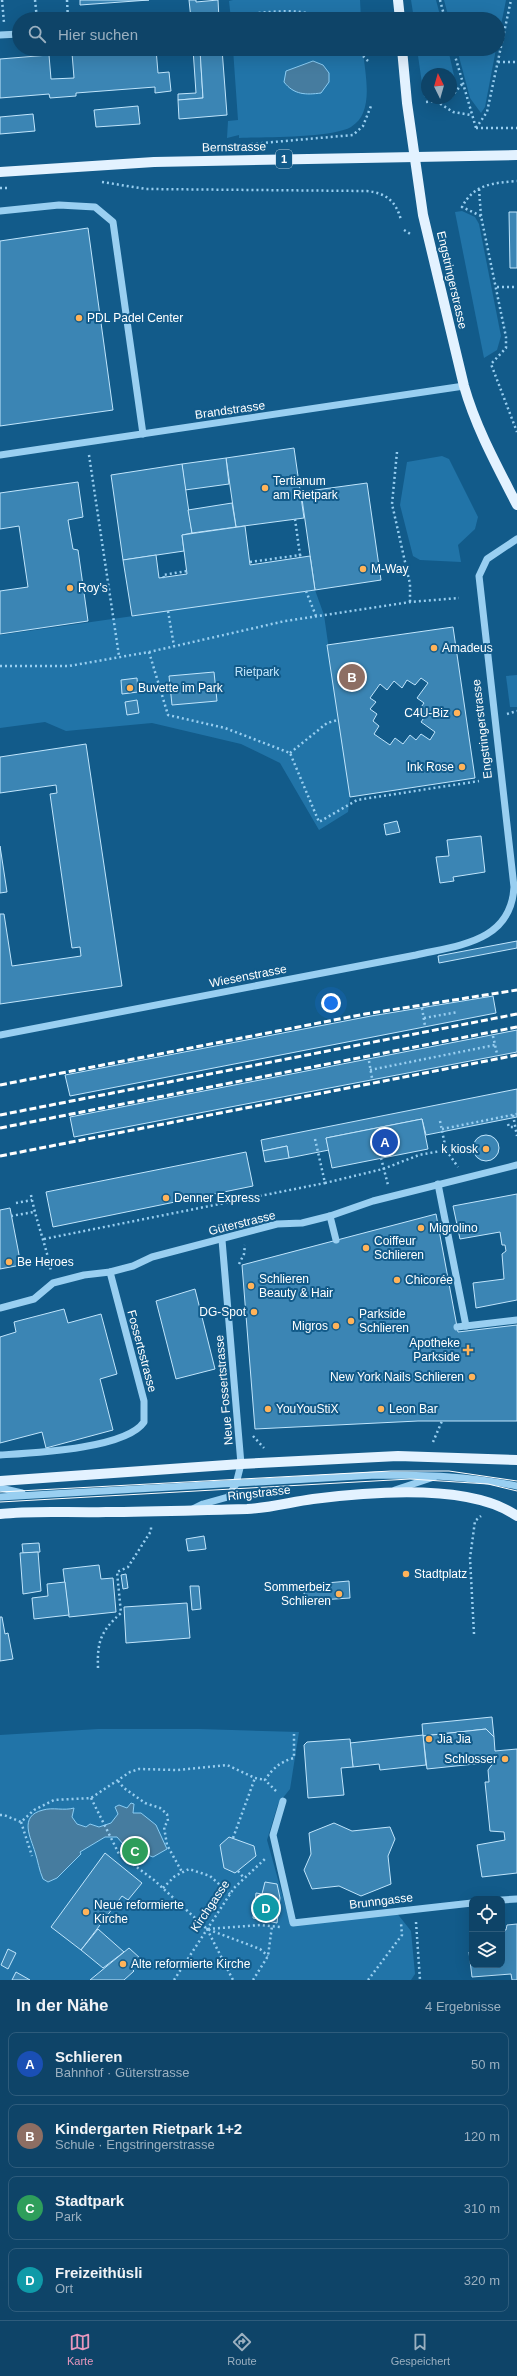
<!DOCTYPE html>
<html lang="de">
<head>
<meta charset="utf-8">
<style>
  :root { --surface:#0e4468; --page:#174b6e; --text:#f1f3f6; --muted:#9bb0c0; --line:#2e5c7c; --accent:#e797bd }
  body { margin:0; font-family:Arial,sans-serif; background:var(--page); color:var(--text) }
  .controls { position:absolute; right:12px; bottom:12px; display:grid; overflow:hidden; border-radius:8px; box-shadow:0 4px 16px #0002 }
  .controls button { width:36px; height:36px; display:grid; place-items:center; padding:0; border:0; border-bottom:1px solid var(--line); background:var(--surface); color:var(--text); font:20px sans-serif }
  .compass { position:absolute; left:421px; top:68px; width:36px; height:36px; border-radius:50%; background:var(--surface); box-shadow:0 4px 16px #0002; rotate:355deg }
  .you { position:absolute; left:331px; top:1003px; width:14px; height:14px; margin:-10px; border:3px solid #fff; border-radius:50%; background:#1a73e8; box-shadow:0 0 0 6px #1a73e833 }
  .badge { display:grid; place-items:center; width:26px; height:26px; border-radius:50%; background:var(--accent); color:#fff; font-size:13px; font-weight:700 }
  .pin { position:absolute; translate:-50% -50%; border:2px solid #fff; box-shadow:0 1px 4px #0006 }
  .list { margin:0; padding:0; list-style:none }
  h2 { display:flex; justify-content:space-between; align-items:center; height:52px; margin:0; padding:0 16px; font-size:17px }
  h2 small { font-size:13px; font-weight:400; color:var(--muted) }
  .list li { display:grid; grid-template-columns:26px 1fr auto; gap:12px; align-items:center; box-sizing:border-box; height:64px; margin:0 8px 8px; padding:0 8px; border:1px solid var(--line); border-radius:8px }
  .list b { display:block; font-size:15px; white-space:nowrap }
  .list p { margin:0; font-size:13px; white-space:nowrap; color:var(--muted) }
  .list em { font-size:13px; font-style:normal; color:var(--muted) }
  .icon { flex:none; width:22px; height:22px; fill:none; stroke:currentColor; stroke-width:2; stroke-linecap:round; stroke-linejoin:round }
  .map { position:relative; flex:none; width:517px; height:1980px; overflow:hidden }
  .search { position:absolute; background:var(--surface); box-shadow:0 4px 16px #0002; left:12px; right:12px; top:12px; height:44px; display:flex; align-items:center; gap:10px; box-sizing:border-box; padding:0 14px; border-radius:22px; color:var(--muted); font-size:15px }
  .sheet { height:340px; background:var(--surface) }
  nav { display:flex; justify-content:space-around; align-items:center; box-sizing:border-box; height:56px; border-top:1px solid var(--line); background:var(--surface); font-size:11px; color:var(--muted) }
  nav a { display:grid; justify-items:center; gap:2px }
  nav .on { color:var(--accent) }
  .map>svg:first-child { display:block }
  .green { fill:#2174a8 }
  .water { fill:#467c9f; stroke:#8bcdf4 }
  .building { fill:#3b85b4; stroke:#c0e5fc; fill-rule:evenodd }
  .lines { fill:none; stroke-linecap:round; stroke-linejoin:round }
  .path { stroke:#99cff1; stroke-width:2.5; stroke-dasharray:2 3; stroke-linecap:butt }
  .minor { stroke:#99cff1; stroke-width:7 }
  .major { stroke:#e3f2ff; stroke-width:10 }
  .tram { stroke:#fff; stroke-width:1 }
  .rail { stroke:#fff; stroke-width:3; stroke-dasharray:7 3; stroke-linecap:butt }
  .poi-dot { fill:#ffb359; stroke:#125b8a; stroke-width:1.5 }
  .labels { text-anchor:middle; stroke-width:4; stroke-linejoin:round; paint-order:stroke }
  .shield { fill:#125b8a; stroke:#b8cedc; stroke-width:1 }
  .shield-label { font-size:11px; font-weight:bold; fill:#fff }
  .street-label { font-size:12px; fill:#fff; stroke:#125b8a }
  .poi-label { font-size:12px; fill:#fff; stroke:#125b8a; text-anchor:start }
  .park-label { font-size:12px; fill:#c0e5fc; stroke:#125b8a }
</style>
</head>
<body>
<div class="map">
<svg width="517" height="1980" viewBox="0 0 517 1980">
  <rect width="100%" height="100%" fill="#125b8a"/>
  <!-- green -->
  <g class="green">
    <polygon points="233,0 360,0 361,19 231,19 229,1"/>
    <polygon points="411,0 436,0 441,19 414,19"/>
    <polygon points="444,0 506,0 498,40 498,19 449,19"/>
    <path d="M233,49h130c1,19 8,45 0,64 -2,5 -6,10 -12,14 -19,11 -87,10 -112,11v-3l-12,3 1,-17 10,-1z"/>
    <polygon points="417,49 448,49 455,80 451,91 451,74 427,74 427,97 424,97"/>
    <polygon points="457,49 496,49 485,107 481,113 470,98"/>
    <polygon points="462,211 475,217 479,224 501,336 497,350 484,358 455,212"/>
    <polygon points="442,456 449,459 478,517 475,529 458,545 461,562 420,560 413,556 400,505 407,462"/>
    <polygon points="315,590 324,615 350,797 348,812 319,830 280,763 241,744 152,723 66,731 45,722 0,728 0,635"/>
    <polygon points="517,675 517,707 510,707 506,676"/>
    <polygon points="98,1729 199,1729 299,1732 290,1789 278,1804 267,1840 291,1926 396,1912 411,1931 415,1974 411,1980 0,1980 0,1735"/>
  </g>
  <!-- water -->
  <g class="water">
    <path d="M313,61l10,4 6,8v9l-8,11c-15,2 -27,2 -37,-11l2,-11z"/>
    <path d="M131,1803l3,1 -1,9h8l15,12 11,24 -14,8 -16,-6 -4,1 -4,-7h-5l-7,-8h-12l-25,15 1,2 -24,24 -9,4 -5,-3c-4,-9 -5,-18 -8,-27 -4,-14 -17,-36 8,-42 10,-3 21,1 31,-2l-2,9 5,7 9,3 4,-3 9,3 12,-4 7,-9 -3,-7 4,-2 8,3z"/>
  </g>
  <!-- building -->
  <g class="building">
    <polygon points="80,0 149,0 80,5"/>
    <polygon points="189,0 196,0 196,2 218,0 219,19 191,19"/>
    <polygon points="156,49 158,73 169,72 171,91 155,93 155,87 76,93 76,96 50,98 49,94 0,98 0,59 49,55 51,79 74,78 72,53"/>
    <polygon points="193,49 206,49 200,50 203,98 178,100 178,94 196,93"/>
    <polygon points="222,49 227,115 179,119 178,100 203,98 200,50"/>
    <polygon points="138,106 140,124 96,127 94,110"/>
    <polygon points="33,114 35,131 0,134 0,117"/>
    <polygon points="509,212 517,212 517,268 510,268"/>
    <polygon points="88,228 113,410 0,426 0,241"/>
    <polygon points="294,448 304,518 236,527 226,458"/>
    <polygon points="226,458 229,484 185,490 182,464"/>
    <polygon points="182,464 192,533 182,535 184,551 123,560 111,475"/>
    <polygon points="78,482 83,517 68,520 73,549 78,550 88,621 0,634 0,591 28,587 19,526 0,529 0,493"/>
    <polygon points="367,483 381,580 315,590 301,492"/>
    <polygon points="232,503 236,527 192,533 188,510"/>
    <polygon points="245,526 250,565 310,556 315,590 132,616 123,560 156,555 159,578 187,574 182,535"/>
    <path d="M453,627l22,151 -125,19 -23,-152zM421,678l7,5 -11,15 7,5 -5,7 7,5 -5,7 14,10 -5,8 -9,-6 -5,6 -6,-5 -7,9 -8,-6 -5,7 -16,-11 5,-8 -6,-5 4,-7 -7,-5 6,-7 -6,-4 10,-14 7,6 7,-9 8,7 5,-8 8,5z"/>
    <polygon points="214,672 217,701 172,705 169,676"/>
    <polygon points="137,678 138,692 122,694 121,680"/>
    <polygon points="137,700 139,713 127,715 125,702"/>
    <polygon points="86,744 122,986 0,1004 0,914 4,914 12,966 81,956 80,947 72,948 50,794 57,793 56,785 0,793 0,757"/>
    <polygon points="397,821 400,832 386,835 384,824"/>
    <polygon points="481,836 485,872 453,877 454,881 440,883 436,857 449,856 447,840"/>
    <polygon points="0,846 7,892 0,893"/>
    <polygon points="517,941 517,948 439,963 438,956"/>
    <polygon points="493,996 496,1013 70,1096 65,1075 371,1016"/>
    <polygon points="517,1030 517,1052 74,1137 70,1117"/>
    <polygon points="517,1089 517,1117 426,1135 422,1119 326,1138 329,1150 289,1158 287,1146 263,1151 261,1140"/>
    <polygon points="422,1119 428,1149 332,1168 326,1138"/>
    <circle cx="486" cy="1148" r="13"/>
    <polygon points="287,1146 289,1158 265,1162 263,1151"/>
    <polygon points="246,1152 253,1186 53,1227 46,1192"/>
    <polygon points="517,1194 517,1300 476,1308 473,1283 504,1279 502,1254 506,1251 505,1245 502,1245 500,1232 460,1239 453,1206"/>
    <polygon points="10,1208 21,1265 0,1269 0,1210"/>
    <polygon points="436,1214 458,1332 517,1325 517,1421 418,1421 255,1429 242,1265"/>
    <polygon points="195,1289 215,1369 176,1379 156,1301"/>
    <polygon points="64,1309 68,1323 101,1314 117,1374 100,1379 113,1430 46,1448 42,1432 0,1443 0,1337 16,1332 14,1322"/>
    <polygon points="204,1536 206,1549 188,1551 186,1539"/>
    <polygon points="39,1543 40,1552 23,1553 22,1544"/>
    <polygon points="38,1552 41,1591 23,1594 20,1553"/>
    <polygon points="99,1565 101,1579 113,1578 116,1612 69,1617 63,1569"/>
    <polygon points="126,1574 128,1588 123,1589 121,1575"/>
    <polygon points="349,1581 350,1598 305,1601 303,1585"/>
    <polygon points="65,1582 69,1615 34,1619 32,1598 48,1596 47,1584"/>
    <polygon points="190,1586 199,1586 201,1609 192,1610"/>
    <polygon points="187,1603 190,1638 126,1643 124,1607"/>
    <polygon points="0,1617 2,1617 5,1634 8,1633 13,1659 0,1661"/>
    <polygon points="492,1717 494,1737 486,1729 423,1736 422,1724"/>
    <polygon points="486,1729 494,1737 495,1751 517,1749 517,1873 482,1877 477,1845 505,1840 504,1832 490,1831 485,1782 489,1782 488,1770 494,1762 427,1769 423,1736"/>
    <polygon points="423,1735 426,1765 380,1770 379,1764 353,1767 350,1743"/>
    <polygon points="350,1739 353,1767 341,1768 344,1795 308,1798 304,1745 307,1742"/>
    <polygon points="334,1823 352,1831 390,1827 395,1839 388,1856 391,1884 361,1896 339,1886 312,1889 304,1870 311,1854 309,1833"/>
    <polygon points="229,1837 254,1846 256,1856 235,1873 224,1868 220,1845"/>
    <polygon points="105,1853 142,1883 128,1900 122,1896 81,1950 51,1927"/>
    <polygon points="265,1882 277,1884 280,1898 277,1923 253,1918 256,1893 262,1894"/>
    <polygon points="517,1924 517,1980 512,1980 511,1974 472,1977 469,1952 472,1952 472,1965 502,1965 502,1930 506,1930 507,1925"/>
    <polygon points="98,1929 124,1952 103,1968 81,1950"/>
    <polygon points="129,1948 141,1959 132,1969 134,1971 124,1980 90,1980"/>
    <polygon points="8,1949 16,1953 8,1969 1,1965"/>
    <polygon points="16,1972 30,1980 12,1980"/>
  </g>
  <g class="lines">
    <!-- path -->
    <g class="path">
      <polyline points="2,0 4,23"/>
      <polyline points="35,0 37,19"/>
      <polyline points="67,0 68,19"/>
      <polyline points="440,0 445,19"/>
      <path d="M219,18c30,-3 79,-14 105,1"/>
      <polyline points="356,49 368,61"/>
      <polyline points="453,49 476,128"/>
      <polyline points="498,62 517,62"/>
      <polyline points="451,97 463,83"/>
      <polyline points="437,101 450,98"/>
      <polyline points="426,102 436,101 453,112 471,115"/>
      <polyline points="476,128 487,112 511,0"/>
      <polyline points="476,128 517,128"/>
      <polyline points="251,144 353,135 363,126 371,106"/>
      <path d="M102,182l44,7 221,2c19,2 29,10 34,29"/>
      <polyline points="0,188 9,188"/>
      <polyline points="479,189 481,216 506,337 506,348 491,364 517,432"/>
      <path d="M481,216l-19,-9c12,-23 31,-24 55,-26"/>
      <polyline points="404,230 412,235"/>
      <polyline points="497,287 517,287"/>
      <polyline points="397,452 392,504 410,584 410,602"/>
      <polyline points="89,455 119,656"/>
      <polyline points="295,519 300,555"/>
      <polyline points="250,562 300,555 301,558"/>
      <polyline points="164,578 163,575 187,571"/>
      <polyline points="306,591 316,616"/>
      <polyline points="168,611 174,646"/>
      <polyline points="149,652 168,715 225,728 290,753 319,822 357,800 479,781"/>
      <polyline points="0,666 69,666 149,652 285,621 410,602 459,598"/>
      <polyline points="507,714 517,711"/>
      <polyline points="290,753 327,723 338,720"/>
      <polyline points="422,1008 425,1026"/>
      <polyline points="424,1018 458,1012"/>
      <polyline points="493,1036 497,1054"/>
      <polyline points="369,1061 372,1078"/>
      <polyline points="370,1070 495,1045"/>
      <polyline points="513,1115 517,1136"/>
      <polyline points="440,1121 446,1150 458,1167"/>
      <polyline points="508,1124 509,1127 515,1127"/>
      <polyline points="442,1129 517,1114"/>
      <polyline points="315,1139 325,1183 383,1169 419,1155 446,1150"/>
      <polyline points="381,1158 388,1185"/>
      <path d="M31,1195c5,26 15,50 20,76"/>
      <polyline points="16,1203 32,1200"/>
      <polyline points="11,1216 34,1212"/>
      <polyline points="44,1239 325,1183"/>
      <polyline points="239,1264 244,1254 245,1245"/>
      <polyline points="253,1436 264,1448"/>
      <polyline points="433,1442 442,1421"/>
      <polyline points="474,1634 470,1558 475,1521 481,1516"/>
      <path d="M98,1668c-1,-27 3,-37 23,-55l-4,-41 11,-5 23,-36v-5"/>
      <polyline points="118,1781 124,1788 145,1803 160,1808 167,1814 168,1821 164,1827 167,1845 182,1872"/>
      <path d="M276,1791l-11,-11c8,-12 15,-18 29,-22v-24"/>
      <polyline points="91,1798 119,1854 154,1880 207,1929 260,1949 268,1956"/>
      <polyline points="0,1815 4,1815 21,1822 34,1810 54,1800 91,1798 130,1772 139,1769 177,1770 227,1765 255,1778 265,1780"/>
      <polyline points="21,1822 32,1856"/>
      <polyline points="233,1838 255,1778"/>
      <polyline points="238,1871 244,1878"/>
      <polyline points="163,1888 175,1876 189,1869 210,1876 230,1894"/>
      <polyline points="416,1922 420,1980"/>
      <polyline points="207,1929 233,1980"/>
      <polyline points="208,1929 260,1925 281,1927"/>
      <polyline points="174,1980 234,1888 266,1858"/>
      <polyline points="253,1980 268,1956 272,1926"/>
      <polyline points="368,1980 402,1935 401,1923"/>
    </g>
    <!-- minor -->
    <g class="minor">
      <polyline points="0,35 19,34"/>
      <polyline points="0,211 59,205 95,207 113,222 143,434"/>
      <polyline points="0,455 464,386"/>
      <path d="M0,1035l416,-80c43,-10 95,-13 98,-68l-35,-311 8,-17 30,-20"/>
      <polyline points="438,1184 466,1326"/>
      <polyline points="330,1216 336,1240"/>
      <polyline points="0,1308 34,1299 53,1283 84,1275 110,1272 133,1266 152,1257 277,1224 302,1223 330,1216 373,1201 517,1165"/>
      <polyline points="457,1327 517,1320"/>
      <path d="M0,1455c32,-2 126,-6 144,-33v-21l-34,-129"/>
      <polyline points="0,1488 22,1493"/>
      <polyline points="395,1490 434,1477"/>
      <path d="M0,1497l376,-22c50,0 92,1 141,11"/>
      <polyline points="193,1509 203,1504 228,1497 236,1484 241,1464 222,1240"/>
      <polyline points="283,1801 273,1835 293,1923 472,1903"/>
      <polyline points="502,1900 517,1899"/>
    </g>
    <!-- major -->
    <g class="major">
      <polyline points="398,0 400,19"/>
      <path d="M402,49l5,54 16,112 41,171c12,42 33,80 53,119"/>
      <polyline points="0,172 154,162 517,155"/>
      <polyline points="0,1481 241,1464 398,1456 517,1460"/>
      <path d="M0,1514c35,-4 70,-1 106,-2 47,0 94,-2 141,-3 22,-1 44,-7 66,-10 55,-7 157,-16 204,17"/>
    </g>
    <!-- tram -->
    <g class="tram">
      <polyline points="0,1492 391,1471 449,1471 517,1481"/>
      <polyline points="0,1502 410,1479 488,1484 517,1491"/>
    </g>
    <!-- rail -->
    <g class="rail">
      <polyline points="0,1085 365,1014 517,990"/>
      <polyline points="0,1115 517,1014"/>
      <polyline points="0,1128 517,1027"/>
      <polyline points="0,1156 517,1055"/>
    </g>
  </g>
  <!-- markers -->
  <g class="poi-dot">
    <circle cx="79" cy="318" r="4"/>
    <circle cx="265" cy="488" r="4"/>
    <circle cx="363" cy="569" r="4"/>
    <circle cx="70" cy="588" r="4"/>
    <circle cx="434" cy="648" r="4"/>
    <circle cx="130" cy="688" r="4"/>
    <circle cx="457" cy="713" r="4"/>
    <circle cx="462" cy="767" r="4"/>
    <circle cx="486" cy="1149" r="4"/>
    <circle cx="166" cy="1198" r="4"/>
    <circle cx="421" cy="1228" r="4"/>
    <circle cx="366" cy="1248" r="4"/>
    <circle cx="9" cy="1262" r="4"/>
    <circle cx="397" cy="1280" r="4"/>
    <circle cx="251" cy="1286" r="4"/>
    <circle cx="254" cy="1312" r="4"/>
    <circle cx="351" cy="1321" r="4"/>
    <circle cx="336" cy="1326" r="4"/>
    <path d="M466 1344h4v4h4v4h-4v4h-4v-4h-4v-4h4z"/>
    <circle cx="472" cy="1377" r="4"/>
    <circle cx="268" cy="1409" r="4"/>
    <circle cx="381" cy="1409" r="4"/>
    <circle cx="406" cy="1574" r="4"/>
    <circle cx="339" cy="1594" r="4"/>
    <circle cx="429" cy="1739" r="4"/>
    <circle cx="505" cy="1759" r="4"/>
    <circle cx="86" cy="1912" r="4"/>
    <circle cx="123" cy="1964" r="4"/>
  </g>
  <g class="labels">
    <!-- shield labels -->
    <rect class="shield" x="276" y="150" width="16" height="18" rx="3"/>
    <g class="shield-label">
      <text x="284" y="163">1</text>
    </g>
    <!-- street labels -->
    <g class="street-label">
      <text transform="translate(234 147) rotate(-1)" y="4">Bernstrasse</text>
      <text transform="translate(452 280) rotate(77)" y="4">Engstringerstrasse</text>
      <text transform="translate(230 410) rotate(-8)" y="4">Brandstrasse</text>
      <text transform="translate(482 729) rotate(-97)" y="4">Engstringerstrasse</text>
      <text transform="translate(248 976) rotate(-11)" y="4">Wiesenstrasse</text>
      <text transform="translate(242 1223) rotate(-14)" y="4">Güterstrasse</text>
      <text transform="translate(142 1351) rotate(75)" y="4">Fossertsstrasse</text>
      <text transform="translate(224 1390) rotate(-95)" y="4">Neue Fossertstrasse</text>
      <text transform="translate(259 1493) rotate(-6)" y="4">Ringstrasse</text>
      <text transform="translate(381 1901) rotate(-7)" y="4">Brunngasse</text>
      <text transform="translate(210 1906) rotate(-56)" y="4">Kirchgasse</text>
    </g>
    <!-- poi labels -->
    <g class="poi-label">
      <text x="87" y="322">PDL Padel Center</text>
      <text x="273" y="485">Tertianum<tspan x="273" dy="14">am Rietpark</tspan></text>
      <text x="371" y="573">M-Way</text>
      <text x="78" y="592">Roy’s</text>
      <text x="442" y="652">Amadeus</text>
      <text x="138" y="692">Buvette im Park</text>
      <text x="449" y="717" text-anchor="end">C4U-Biz</text>
      <text x="454" y="771" text-anchor="end">Ink Rose</text>
      <text x="478" y="1153" text-anchor="end">k kiosk</text>
      <text x="174" y="1202">Denner Express</text>
      <text x="429" y="1232">Migrolino</text>
      <text x="374" y="1245">Coiffeur<tspan x="374" dy="14">Schlieren</tspan></text>
      <text x="17" y="1266">Be Heroes</text>
      <text x="259" y="1283">Schlieren<tspan x="259" dy="14">Beauty &amp; Hair</tspan></text>
      <text x="405" y="1284">Chicorée</text>
      <text x="246" y="1316" text-anchor="end">DG-Spot</text>
      <text x="359" y="1318">Parkside<tspan x="359" dy="14">Schlieren</tspan></text>
      <text x="328" y="1330" text-anchor="end">Migros</text>
      <text x="460" y="1347" text-anchor="end">Apotheke<tspan x="460" dy="14">Parkside</tspan></text>
      <text x="464" y="1381" text-anchor="end">New York Nails Schlieren</text>
      <text x="276" y="1413">YouYouStiX</text>
      <text x="389" y="1413">Leon Bar</text>
      <text x="414" y="1578">Stadtplatz</text>
      <text x="331" y="1591" text-anchor="end">Sommerbeiz<tspan x="331" dy="14">Schlieren</tspan></text>
      <text x="437" y="1743">Jia Jia</text>
      <text x="497" y="1763" text-anchor="end">Schlosser</text>
      <text x="94" y="1909">Neue reformierte<tspan x="94" dy="14">Kirche</tspan></text>
      <text x="131" y="1968">Alte reformierte Kirche</text>
    </g>
    <!-- park labels -->
    <g class="park-label">
      <text x="257" y="676">Rietpark</text>
    </g>
  </g>
</svg>
<div class="controls">
<button><svg class="icon" aria-label="locate" viewBox="0 0 24 24"><circle cx="12" cy="12" r="6"/><path d="M12 2v4M12 18v4M2 12h4M18 12h4"/></svg></button>
<button><svg class="icon" aria-label="layers" viewBox="0 0 24 24"><path d="M12 4l9 5-9 5-9-5zM3 14l9 5 9-5"/></svg></button>
</div>
<svg class="compass" viewBox="-18 -18 36 36"><path d="M0-13l5 13h-10z" fill="#e53935"/><path d="M0 13l5-13h-10z" fill="#9bb0c0"/></svg>
<div class="you"></div>
<div class="pin badge" style="left:385px;top:1142px;background:#1a4fb4">A</div>
<div class="pin badge" style="left:352px;top:677px;background:#8d6e63">B</div>
<div class="pin badge" style="left:135px;top:1851px;background:#2e9e5b">C</div>
<div class="pin badge" style="left:266px;top:1908px;background:#0f9aa8">D</div>
<div class="search"><svg class="icon" aria-label="search" viewBox="0 0 24 24"><circle cx="10" cy="10" r="6"/><path d="M15 15l6 6"/></svg>Hier suchen</div>
</div>
<section class="sheet">
<h2>In der Nähe<small>4 Ergebnisse</small></h2>
<ul class="list">
<li><span class="badge" style="background:#1a4fb4">A</span><div><b>Schlieren</b><p>Bahnhof · Güterstrasse</p></div><em>50 m</em></li>
<li><span class="badge" style="background:#8d6e63">B</span><div><b>Kindergarten Rietpark 1+2</b><p>Schule · Engstringerstrasse</p></div><em>120 m</em></li>
<li><span class="badge" style="background:#2e9e5b">C</span><div><b>Stadtpark</b><p>Park</p></div><em>310 m</em></li>
<li><span class="badge" style="background:#0f9aa8">D</span><div><b>Freizeithüsli</b><p>Ort</p></div><em>320 m</em></li>
</ul>
</section>
<nav>
<a class="on"><svg class="icon" aria-label="map" viewBox="0 0 24 24"><path d="M3 6l6-2 6 2 6-2v14l-6 2-6-2-6 2zM9 4v14M15 6v14"/></svg>Karte</a>
<a><svg class="icon" aria-label="directions" viewBox="0 0 24 24"><path d="M12 3l9 9-9 9-9-9zM9 14v-3h6M13 9l2 2-2 2"/></svg>Route</a>
<a><svg class="icon" aria-label="saved" viewBox="0 0 24 24"><path d="M7 4h10v16l-5-4-5 4z"/></svg>Gespeichert</a>
</nav>
</body>
</html>
